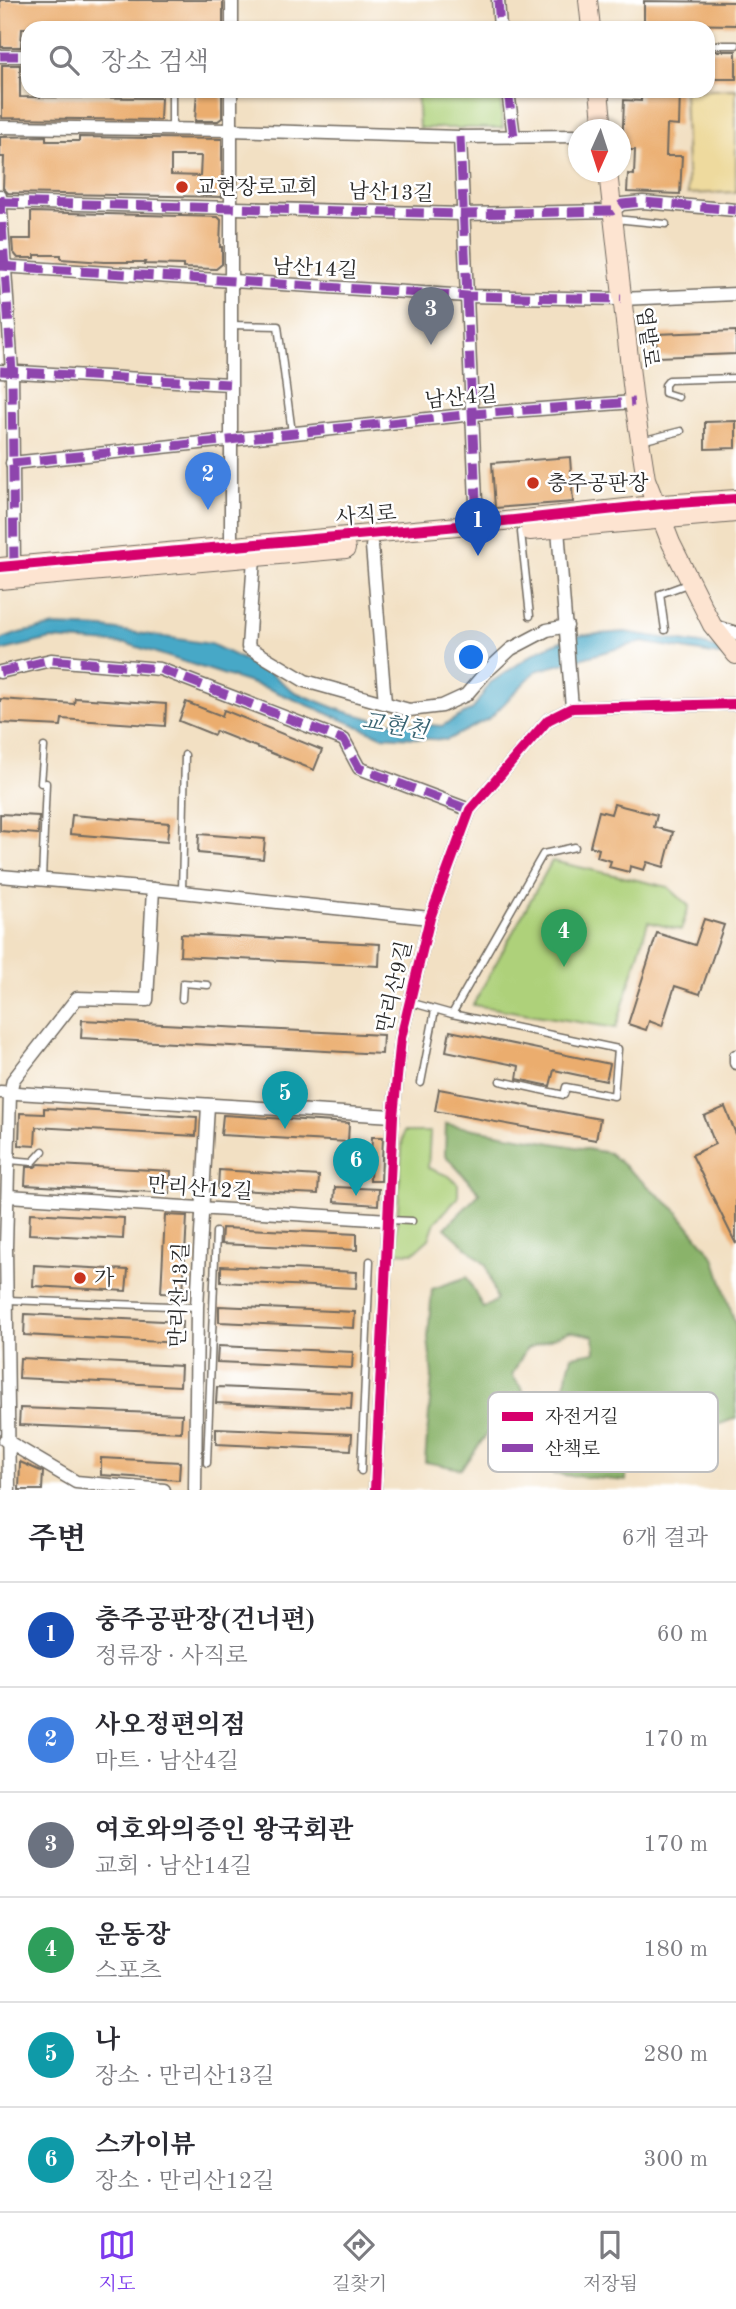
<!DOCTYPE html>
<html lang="ko">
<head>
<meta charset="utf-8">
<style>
  :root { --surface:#fff; --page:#f2f2f3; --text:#2b2b33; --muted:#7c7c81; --line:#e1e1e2; --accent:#7c3aed }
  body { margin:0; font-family:"Old Standard TT","Noto Serif KR",serif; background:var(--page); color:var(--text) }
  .compass { position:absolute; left:568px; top:119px; width:63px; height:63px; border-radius:50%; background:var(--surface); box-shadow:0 2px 5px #0004; rotate:183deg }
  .you { position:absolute; left:472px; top:658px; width:24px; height:24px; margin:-18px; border:5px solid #fff; border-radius:50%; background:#1a73e8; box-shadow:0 0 0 10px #1a73e833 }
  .badge { display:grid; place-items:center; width:46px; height:46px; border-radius:50%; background:var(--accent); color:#fff; font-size:23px; font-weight:700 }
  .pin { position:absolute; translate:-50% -58px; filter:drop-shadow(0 2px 4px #0008) }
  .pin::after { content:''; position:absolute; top:37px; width:24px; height:21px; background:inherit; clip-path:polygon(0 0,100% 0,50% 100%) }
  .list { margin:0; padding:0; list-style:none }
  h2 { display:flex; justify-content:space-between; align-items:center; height:91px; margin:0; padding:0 28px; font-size:30px }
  h2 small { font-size:23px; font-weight:400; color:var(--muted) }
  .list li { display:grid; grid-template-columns:46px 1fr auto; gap:21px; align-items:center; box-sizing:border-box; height:105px; padding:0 28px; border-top:2px solid var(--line) }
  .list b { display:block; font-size:26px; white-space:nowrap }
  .list p { margin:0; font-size:23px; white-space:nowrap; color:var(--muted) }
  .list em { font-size:23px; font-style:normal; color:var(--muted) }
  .icon { flex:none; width:38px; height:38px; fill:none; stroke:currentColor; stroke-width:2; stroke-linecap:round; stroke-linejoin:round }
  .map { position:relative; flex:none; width:736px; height:1490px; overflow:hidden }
  .search { position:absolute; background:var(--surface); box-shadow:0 2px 5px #0004; left:21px; right:21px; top:21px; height:77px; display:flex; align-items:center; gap:18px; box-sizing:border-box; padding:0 24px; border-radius:21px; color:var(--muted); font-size:26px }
  .sheet { height:721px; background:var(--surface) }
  nav { display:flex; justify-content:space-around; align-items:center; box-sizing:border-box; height:98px; border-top:2px solid var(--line); background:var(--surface); font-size:19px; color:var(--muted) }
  nav a { display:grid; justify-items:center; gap:4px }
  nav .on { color:var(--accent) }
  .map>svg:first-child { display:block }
  .green { fill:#aed17a; stroke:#6c7e52; stroke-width:2 }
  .forest { fill:#8ab36a; stroke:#5a6f4a; stroke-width:2 }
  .sand { fill:#eeda9e; stroke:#8c8264; stroke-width:2 }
  .water { fill:#47a8c7; stroke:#396a79; stroke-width:2 }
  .building { fill:#ebad6e; fill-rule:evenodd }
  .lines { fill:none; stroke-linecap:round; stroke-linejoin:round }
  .lane-casing { stroke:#716a60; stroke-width:9 }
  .street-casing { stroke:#716a60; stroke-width:15 }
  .secondary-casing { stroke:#716a60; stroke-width:20 }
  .lane { stroke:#fff; stroke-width:6 }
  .street { stroke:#fff; stroke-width:12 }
  .secondary { stroke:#fde4d1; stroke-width:18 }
  .quiet { stroke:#8e44ad; stroke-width:9; stroke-dasharray:18 9; stroke-linecap:butt }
  .cycleway-casing { stroke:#fff; stroke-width:15 }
  .cycleway { stroke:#d6006c; stroke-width:10 }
  .poi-dot { fill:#c8321e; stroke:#fff; stroke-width:2.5 }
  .labels { text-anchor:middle; stroke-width:5; stroke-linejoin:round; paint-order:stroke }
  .poi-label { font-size:21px; fill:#2b2b2b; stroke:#fff; text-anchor:start }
  .street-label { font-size:21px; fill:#2b2b2b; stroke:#fff }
  .water-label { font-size:23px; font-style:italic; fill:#386371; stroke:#fff }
  .key { fill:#fff; stroke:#bfbfbf; stroke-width:2 }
  .key-label { font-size:19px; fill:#2b2b2b }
</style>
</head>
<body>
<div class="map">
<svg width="736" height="1490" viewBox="0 0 736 1490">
  <rect width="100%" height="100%" fill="#fff"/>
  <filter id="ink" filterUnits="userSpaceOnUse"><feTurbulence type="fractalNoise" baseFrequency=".0143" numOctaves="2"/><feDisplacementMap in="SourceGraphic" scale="14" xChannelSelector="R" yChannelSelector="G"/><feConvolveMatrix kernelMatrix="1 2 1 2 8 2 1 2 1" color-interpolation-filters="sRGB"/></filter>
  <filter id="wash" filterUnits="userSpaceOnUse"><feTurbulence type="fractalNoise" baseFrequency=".00686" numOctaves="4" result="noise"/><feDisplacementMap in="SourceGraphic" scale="28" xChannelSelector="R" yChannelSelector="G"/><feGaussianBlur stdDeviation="1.57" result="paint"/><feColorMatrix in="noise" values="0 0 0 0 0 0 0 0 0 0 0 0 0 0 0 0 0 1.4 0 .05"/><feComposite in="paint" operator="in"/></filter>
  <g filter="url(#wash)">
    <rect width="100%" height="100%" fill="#f2e0c3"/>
    <!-- green -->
    <g class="green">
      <polygon points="417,91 500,91 503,128 419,128"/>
      <polygon points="552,861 668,887 689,906 681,930 648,922 616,1028 473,1005"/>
      <polygon points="403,1132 430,1132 428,1168 449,1176 458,1184 458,1198 435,1222 429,1239 413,1253 395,1252"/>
    </g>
    <!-- forest -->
    <polygon class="forest" points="446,1124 609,1153 676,1210 714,1257 736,1326 736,1418 667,1444 620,1404 607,1436 627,1451 626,1481 553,1474 562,1393 572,1356 595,1352 594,1336 569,1331 526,1349 512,1375 528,1398 522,1418 494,1425 461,1469 425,1462 432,1376 428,1338 432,1289 467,1277 483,1308 497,1300 486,1265 445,1228 480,1193 445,1155"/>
    <!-- sand -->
    <polygon class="sand" points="736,89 736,192 688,194 684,91"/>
    <!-- water -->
    <polygon class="water" points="55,626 104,628 211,644 267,671 295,692 343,711 381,721 442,726 473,709 490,683 538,651 572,636 625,632 701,644 736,653 736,658 641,642 536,671 490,718 447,740 381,736 269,689 128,644 51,639 0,651 0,640 19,633"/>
    <g id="blocks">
      <!-- building -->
      <g class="building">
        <polygon points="0,0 223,0 223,28 22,28 21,47 1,47"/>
        <polygon points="644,1 736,2 736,25 673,24 673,28 652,28 652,24 644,24"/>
        <rect x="708" y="51" width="28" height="28"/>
        <polygon points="2,65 20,65 20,97 161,98 160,120 2,118"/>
        <polygon points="197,91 222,91 222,118 218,121 195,121"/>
        <polygon points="641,91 680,91 679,126 667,125 666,156 682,156 680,194 627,192 628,174 634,175 635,150 622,150 624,100 641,101"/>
        <path d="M46,136v5h33v-4l143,2v58l-214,-4 -5,-5 1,-31h-4v-20zM171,156h30l-1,20 -29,-1z"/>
        <polygon points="31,212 218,217 221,220 220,247 222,247 222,264 216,269 183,268 183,265 144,264 145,262 104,262 61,259 61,255 35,255 35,258 18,258 13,252 12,239 31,239"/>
        <polygon points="736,331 736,354 657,357 656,334"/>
        <polygon points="736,421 736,448 705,449 705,422"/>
        <polygon points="570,457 573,502 495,508 492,463"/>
        <polygon points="75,698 166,704 165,726 62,719 61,726 0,723 0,699 74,704"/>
        <polygon points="186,702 222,716 224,710 322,750 314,770 216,731 214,735 179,721"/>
        <polygon points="614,804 657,815 654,827 673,832 664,867 647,862 644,870 630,866 629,872 609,867 611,861 597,857 599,849 590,846 599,811 611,814"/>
        <polygon points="0,814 39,816 38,834 0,831"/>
        <polygon points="72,815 169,823 167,842 70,834"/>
        <polygon points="199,834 265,839 263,859 198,853"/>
        <polygon points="704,919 724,925 700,994 675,986 662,1026 649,1021 646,1030 628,1024 657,933 695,945"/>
        <polygon points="181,934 380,944 379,966 180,956"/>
        <polygon points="82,1020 383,1035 382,1054 81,1038"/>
        <polygon points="450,1031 610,1064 606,1081 554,1070 550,1086 517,1079 519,1066 446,1051"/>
        <polygon points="439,1089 600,1119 596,1140 435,1111"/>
        <polygon points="725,1107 736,1134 736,1244 692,1155 715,1144 704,1116"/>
        <polygon points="44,1108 197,1117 196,1136 36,1127 35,1146 19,1145 20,1113 44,1114"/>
        <polygon points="223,1115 349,1123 348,1142 221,1135"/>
        <polygon points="372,1137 383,1137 381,1181 370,1181"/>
        <polygon points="39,1164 171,1171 170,1193 25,1185 26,1167 35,1167"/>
        <polygon points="219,1170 319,1176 318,1194 218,1189"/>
        <polygon points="335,1187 379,1189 378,1205 334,1202"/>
        <polygon points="30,1213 124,1218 123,1239 29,1234"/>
        <polygon points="165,1215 187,1216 183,1294 161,1293"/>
        <polygon points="222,1228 357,1234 357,1250 221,1244"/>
        <polygon points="34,1265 128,1270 126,1291 33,1286"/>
        <polygon points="221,1266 357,1272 356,1288 221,1282"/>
        <polygon points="219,1306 355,1312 354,1328 219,1322"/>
        <polygon points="25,1314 182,1322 181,1343 24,1335"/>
        <polygon points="218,1346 353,1352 352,1368 217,1362"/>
        <polygon points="20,1358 181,1366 180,1386 19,1378"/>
        <polygon points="217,1387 352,1393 351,1409 216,1403"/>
        <polygon points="20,1408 182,1414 181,1432 19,1425"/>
        <polygon points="216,1428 352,1434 351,1450 216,1444"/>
        <polygon points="101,1458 180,1462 179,1480 101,1475"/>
        <polygon points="20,1462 43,1472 42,1490 19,1490"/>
      </g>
    </g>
  </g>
  <g filter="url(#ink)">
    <use href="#blocks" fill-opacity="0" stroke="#716a60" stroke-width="2"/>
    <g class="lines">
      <!-- lane casing -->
      <g class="lane-casing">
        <g id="lane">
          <polyline points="708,45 736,45"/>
          <polyline points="172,129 172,91"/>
          <polyline points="615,219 666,224"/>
          <polyline points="231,325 278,326 292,433"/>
          <polyline points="678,397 665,393 665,385 669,380 736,378"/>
          <polyline points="641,441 681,431"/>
          <polyline points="521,532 530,616"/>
          <polyline points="665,630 660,594 690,583"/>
          <polyline points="41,783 44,747"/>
          <polyline points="42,879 46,783"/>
          <polyline points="182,891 185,755"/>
          <polyline points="182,999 183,983 208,985"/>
          <polyline points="409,1002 452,1014 543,854 575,847"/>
          <polyline points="452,1014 618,1049 614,1096 566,1087 564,1095 500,1081"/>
          <polyline points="421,1083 435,1010"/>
          <polyline points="9,1160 33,1162 43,1151"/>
          <polyline points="389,1220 412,1221"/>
          <polyline points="8,1300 197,1307"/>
          <polyline points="207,1463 216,1232"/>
          <polyline points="361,1471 370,1261"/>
        </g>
      </g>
      <!-- street casing -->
      <g class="street-casing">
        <g id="street">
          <polyline points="498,0 500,28"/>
          <polyline points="232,28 232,0"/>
          <polyline points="0,56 28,56"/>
          <polyline points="231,91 231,547"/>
          <polyline points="508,91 514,137"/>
          <polyline points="0,127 230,130 460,137 578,136"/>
          <polyline points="460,137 477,524"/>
          <polyline points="0,196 12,372 14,566"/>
          <polyline points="1,202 462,214 612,211 622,204 643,202 736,210"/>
          <polyline points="0,266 468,296 621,299 736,294"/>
          <polyline points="0,371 229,384"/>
          <polyline points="12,463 474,414 634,402"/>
          <polyline points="558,529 572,708"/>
          <polyline points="372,546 385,703"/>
          <polyline points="254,558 248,647 305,681 409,710 442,706 466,695 485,673 511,649 547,630 567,626"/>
          <polyline points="713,626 736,633"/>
          <polyline points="0,672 51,660 160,669 344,740 359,768 470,810"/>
          <polyline points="0,876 153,889 430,918"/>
          <polyline points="736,1056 736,1063"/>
          <polyline points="0,1092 393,1116"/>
          <polyline points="8,1196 389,1220"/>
          <polyline points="5,1440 76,1482 164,1490"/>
          <polyline points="9,1490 6,1247 10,1093 13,1080 77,998 147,1000 153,889"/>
          <polyline points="195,1490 197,1307 208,1105"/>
          <polyline points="375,1490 393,1116 401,1038 430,918 470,810 548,720 572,708 736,704"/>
        </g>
      </g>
      <!-- secondary casing -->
      <g class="secondary-casing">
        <g id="secondary">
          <polyline points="588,0 591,28"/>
          <polyline points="599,91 603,130"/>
          <polyline points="608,172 634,402 646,479 671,543 712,625 736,655"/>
          <polyline points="530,531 736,513"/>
          <polyline points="0,567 458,526 662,504 736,499"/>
          <polyline points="0,580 346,549"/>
        </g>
      </g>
      <!-- lane -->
      <use href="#lane" class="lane"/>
      <!-- street -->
      <use href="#street" class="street"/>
      <!-- secondary -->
      <use href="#secondary" class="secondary"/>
      <!-- quiet -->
      <g class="quiet">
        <polyline points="498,0 500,28"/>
        <polyline points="0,56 28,56"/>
        <polyline points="508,91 514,137"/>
        <polyline points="460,137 477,524"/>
        <polyline points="0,196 12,372 14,566"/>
        <polyline points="1,202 462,214 612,211 622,204 643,202 736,210"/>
        <polyline points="0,266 468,296 621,299"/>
        <polyline points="0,371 229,384"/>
        <polyline points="12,463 474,414 634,402"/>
        <polyline points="0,672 51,660 160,669 344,740 359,768 470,810"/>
      </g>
      <!-- cycleway casing -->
      <g class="cycleway-casing">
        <g id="cycleway">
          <polyline points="0,567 458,526 662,504 736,499"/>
          <polyline points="375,1490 393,1116 401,1038 430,918 470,810 548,720 572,708 736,704"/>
        </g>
      </g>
      <!-- cycleway -->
      <use href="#cycleway" class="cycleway"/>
    </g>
  </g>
  <!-- markers -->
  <g class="poi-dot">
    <circle cx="182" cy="187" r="7"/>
    <circle cx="533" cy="483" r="7"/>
    <circle cx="80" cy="1278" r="7"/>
  </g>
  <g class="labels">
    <!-- poi labels -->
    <g class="poi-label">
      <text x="196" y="194">교현장로교회</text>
      <text x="547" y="490">충주공판장</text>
      <text x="94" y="1285">가</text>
    </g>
    <!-- street labels -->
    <g class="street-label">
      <text transform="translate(391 192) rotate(2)" y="7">남산13길</text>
      <text transform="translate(315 268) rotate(3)" y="7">남산14길</text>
      <text transform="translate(648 337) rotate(83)" y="7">염밭로</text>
      <text transform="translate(461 397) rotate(-5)" y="7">남산4길</text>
      <text transform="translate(366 515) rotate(-5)" y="7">사직로</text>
      <text transform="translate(394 987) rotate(-77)" y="7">만리산9길</text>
      <text transform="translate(200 1188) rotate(4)" y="7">만리산12길</text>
      <text transform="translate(179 1295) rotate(-88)" y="7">만리산13길</text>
    </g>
    <!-- water labels -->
    <g class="water-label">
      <text transform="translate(395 725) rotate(9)" y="8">교현천</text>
    </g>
  </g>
  <!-- legend -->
  <rect x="488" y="1392" width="230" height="80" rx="10" class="key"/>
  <rect x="502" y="1412" width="31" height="9" fill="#d6006c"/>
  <rect x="502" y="1444" width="31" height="8" fill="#8e44ad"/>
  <g class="key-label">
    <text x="545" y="1423">자전거길</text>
    <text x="545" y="1455">산책로</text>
  </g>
</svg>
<svg class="compass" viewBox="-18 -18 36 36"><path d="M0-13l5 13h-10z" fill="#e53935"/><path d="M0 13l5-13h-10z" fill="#7c7c81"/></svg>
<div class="you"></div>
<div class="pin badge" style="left:478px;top:556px;background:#1a4fb4">1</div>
<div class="pin badge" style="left:208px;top:510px;background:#3f7fe0">2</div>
<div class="pin badge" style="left:431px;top:345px;background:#6b7280">3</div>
<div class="pin badge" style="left:564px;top:967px;background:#2e9e5b">4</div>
<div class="pin badge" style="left:285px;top:1129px;background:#0f9aa8">5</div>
<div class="pin badge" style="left:356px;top:1196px;background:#0f9aa8">6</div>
<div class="search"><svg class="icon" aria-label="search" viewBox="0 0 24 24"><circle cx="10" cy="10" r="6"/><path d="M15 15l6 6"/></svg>장소 검색</div>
</div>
<section class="sheet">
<h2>주변<small>6개 결과</small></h2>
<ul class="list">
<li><span class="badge" style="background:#1a4fb4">1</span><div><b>충주공판장(건너편)</b><p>정류장 · 사직로</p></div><em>60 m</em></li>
<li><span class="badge" style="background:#3f7fe0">2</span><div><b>사오정편의점</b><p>마트 · 남산4길</p></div><em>170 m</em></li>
<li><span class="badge" style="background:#6b7280">3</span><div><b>여호와의증인 왕국회관</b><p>교회 · 남산14길</p></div><em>170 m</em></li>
<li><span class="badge" style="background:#2e9e5b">4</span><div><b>운동장</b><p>스포츠</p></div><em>180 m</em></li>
<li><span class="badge" style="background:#0f9aa8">5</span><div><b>나</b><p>장소 · 만리산13길</p></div><em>280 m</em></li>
<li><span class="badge" style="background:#0f9aa8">6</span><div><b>스카이뷰</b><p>장소 · 만리산12길</p></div><em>300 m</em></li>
</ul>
</section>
<nav>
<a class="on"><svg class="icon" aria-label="map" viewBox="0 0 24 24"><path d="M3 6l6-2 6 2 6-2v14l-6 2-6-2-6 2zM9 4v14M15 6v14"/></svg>지도</a>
<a><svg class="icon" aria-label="directions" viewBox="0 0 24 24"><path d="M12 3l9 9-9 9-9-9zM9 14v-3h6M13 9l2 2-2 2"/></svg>길찾기</a>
<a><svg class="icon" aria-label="saved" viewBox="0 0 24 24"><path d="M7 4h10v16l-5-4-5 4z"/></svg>저장됨</a>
</nav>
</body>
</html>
